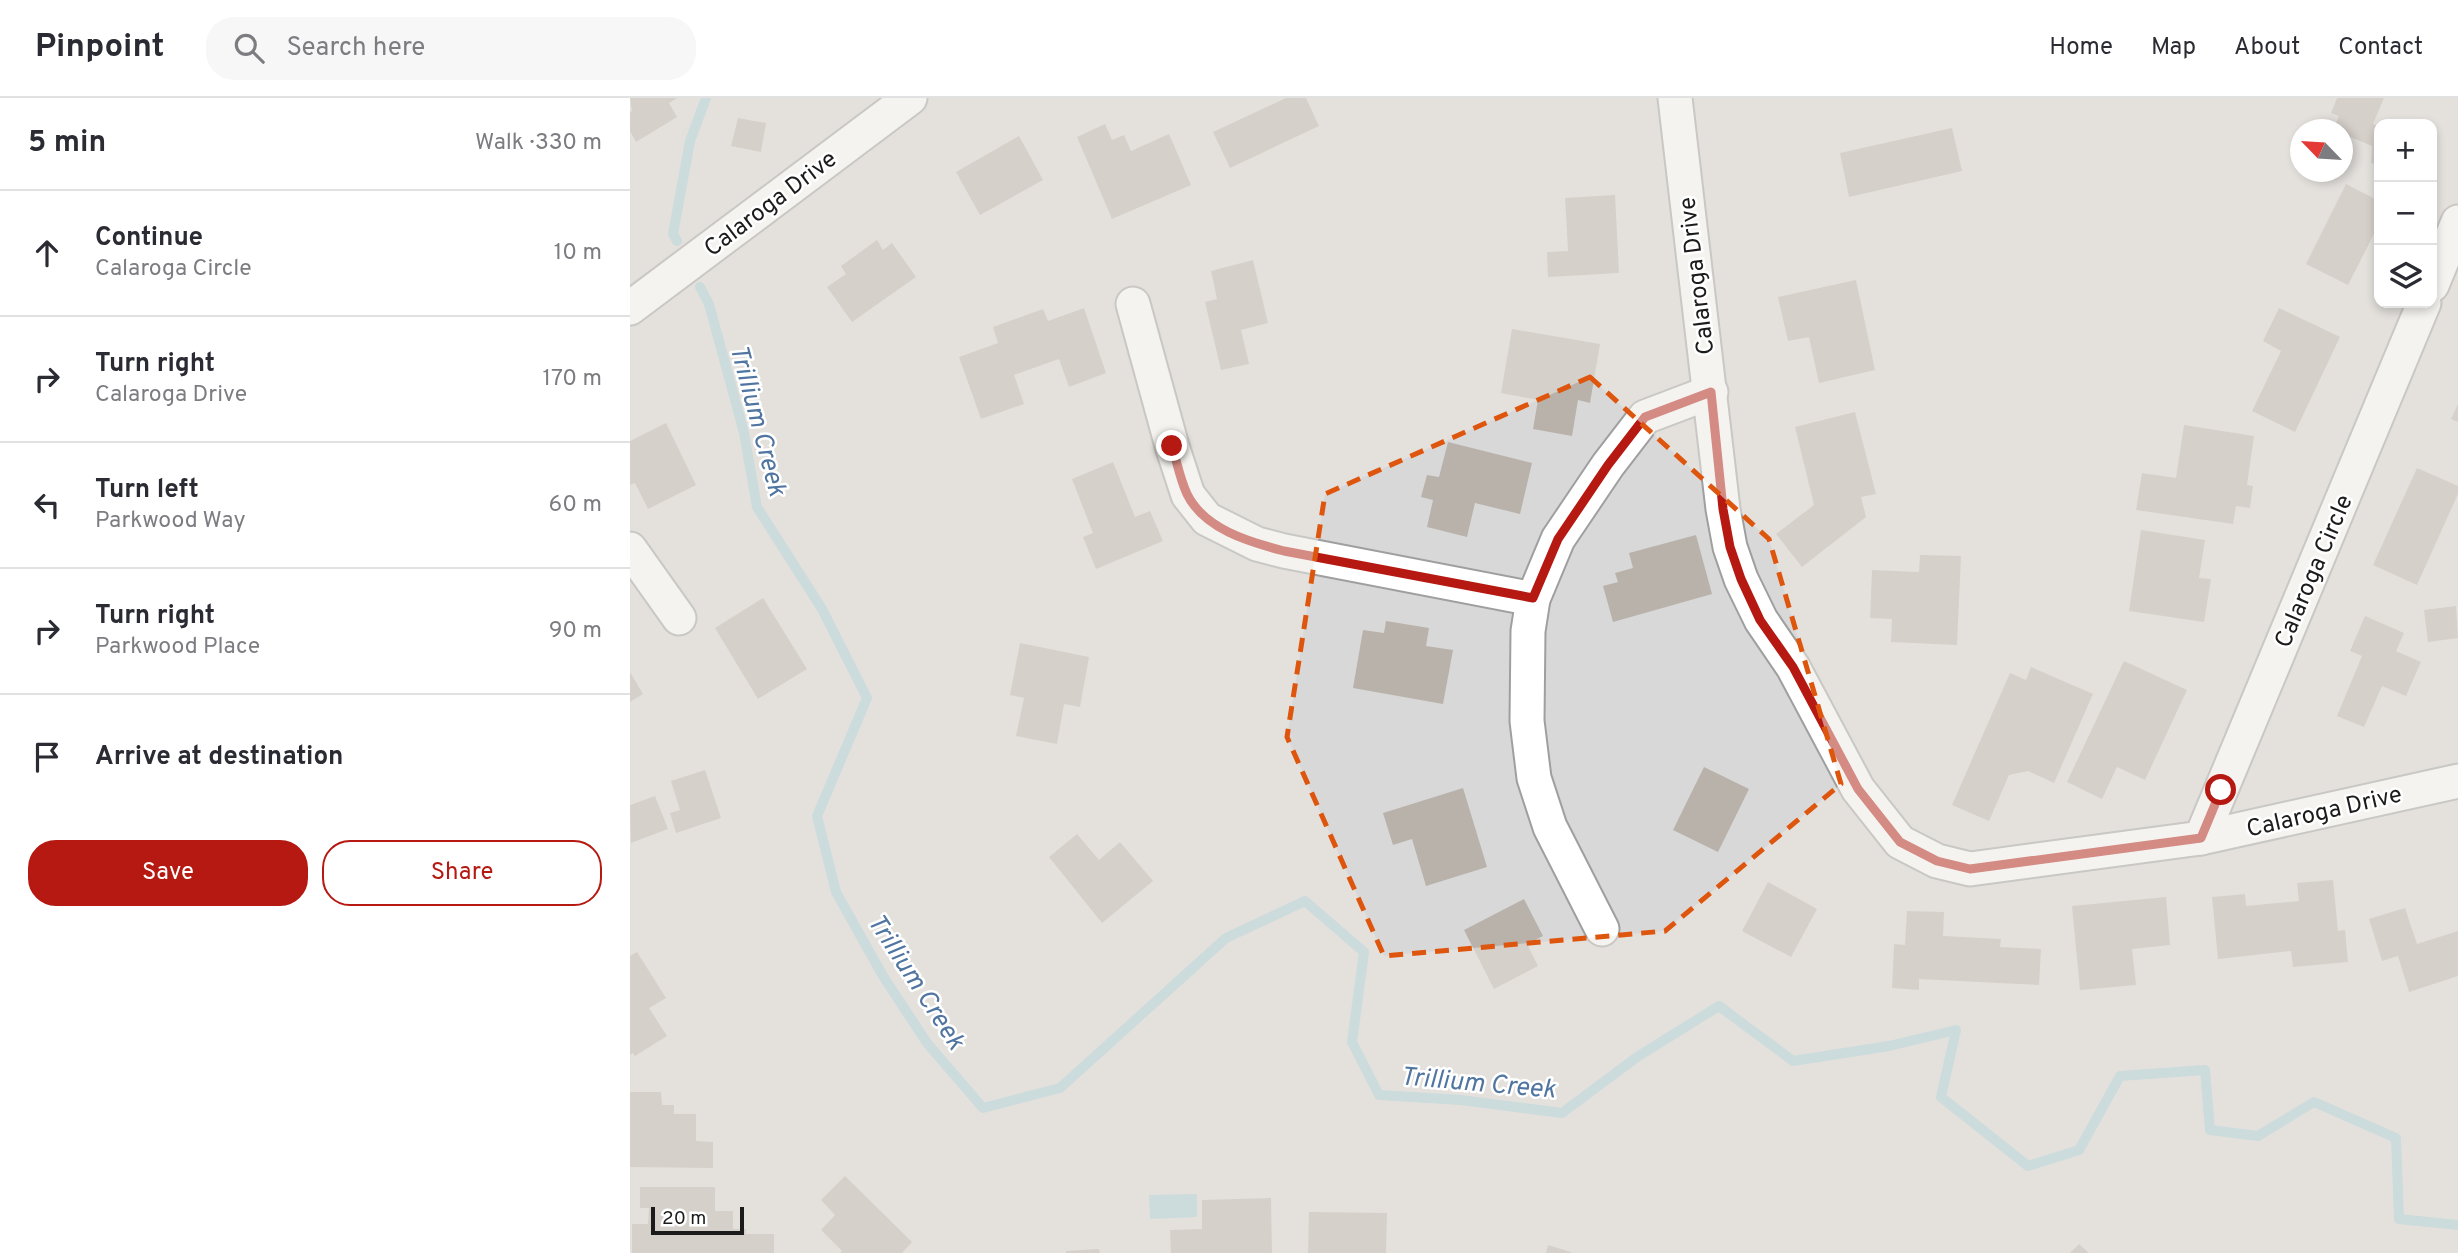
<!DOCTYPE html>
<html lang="en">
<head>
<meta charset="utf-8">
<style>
  :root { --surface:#fff; --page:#f7f7f7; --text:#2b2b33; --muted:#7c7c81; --line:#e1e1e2; --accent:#b51911 }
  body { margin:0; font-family:Overpass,sans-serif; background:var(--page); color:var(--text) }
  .controls { position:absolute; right:21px; top:21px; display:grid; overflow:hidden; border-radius:14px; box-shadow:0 4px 10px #0003 }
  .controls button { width:63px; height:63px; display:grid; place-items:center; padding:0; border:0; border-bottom:2px solid var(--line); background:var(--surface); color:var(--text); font:35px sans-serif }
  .compass { position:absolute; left:1660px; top:21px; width:63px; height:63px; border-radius:50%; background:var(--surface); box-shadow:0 4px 10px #0003; rotate:295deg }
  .scale { position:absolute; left:21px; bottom:18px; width:93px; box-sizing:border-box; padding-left:7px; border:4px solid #1b1b1b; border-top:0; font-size:19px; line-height:24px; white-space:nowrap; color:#1b1b1b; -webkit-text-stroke:5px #fff; paint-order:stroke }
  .stop { position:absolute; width:21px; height:21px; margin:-16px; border:5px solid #b51911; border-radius:50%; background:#fff }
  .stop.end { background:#b51911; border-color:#fff; box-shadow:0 2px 7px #0008 }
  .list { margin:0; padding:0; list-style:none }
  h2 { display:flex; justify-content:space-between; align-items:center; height:91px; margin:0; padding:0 28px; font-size:30px }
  h2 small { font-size:23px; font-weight:400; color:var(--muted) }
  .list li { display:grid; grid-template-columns:46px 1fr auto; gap:21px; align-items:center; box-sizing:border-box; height:126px; padding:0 28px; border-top:2px solid var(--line) }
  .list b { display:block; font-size:26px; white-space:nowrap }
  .list p { margin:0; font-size:23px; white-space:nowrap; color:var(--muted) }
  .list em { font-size:23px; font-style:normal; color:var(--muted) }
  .actions { display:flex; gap:14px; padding:21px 28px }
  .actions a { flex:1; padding:16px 0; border:2px solid var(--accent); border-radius:28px; text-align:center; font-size:24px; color:var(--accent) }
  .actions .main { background:var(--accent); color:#fff }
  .icon { flex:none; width:38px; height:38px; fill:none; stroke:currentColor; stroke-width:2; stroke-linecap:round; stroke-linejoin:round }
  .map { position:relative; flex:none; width:1828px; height:1155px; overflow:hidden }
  header { display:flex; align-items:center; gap:42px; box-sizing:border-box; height:98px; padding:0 35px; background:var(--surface); border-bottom:2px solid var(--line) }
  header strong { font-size:33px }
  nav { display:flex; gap:38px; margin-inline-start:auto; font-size:24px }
  .search { width:490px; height:63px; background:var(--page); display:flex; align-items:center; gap:18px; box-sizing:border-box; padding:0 24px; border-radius:28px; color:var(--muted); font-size:26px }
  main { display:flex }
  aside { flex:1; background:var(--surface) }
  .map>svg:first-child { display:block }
  .residential { fill:#d9d8d8; fill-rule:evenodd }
  .water { fill:#a5c9d6 }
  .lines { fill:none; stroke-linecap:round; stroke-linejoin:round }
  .stream { stroke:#a5c9d6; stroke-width:10 }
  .building { fill:#b8b2ab }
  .minor-casing { stroke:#9f9f9f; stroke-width:37 }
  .minor { stroke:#fff; stroke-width:33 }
  .route { stroke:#b51911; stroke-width:9 }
  .marked { fill:none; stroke:#de560d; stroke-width:5; stroke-dasharray:14 9; stroke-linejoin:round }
  .labels { text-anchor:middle; stroke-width:5; stroke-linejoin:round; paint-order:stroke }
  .street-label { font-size:24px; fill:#1b1b1b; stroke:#fff }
  .water-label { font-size:26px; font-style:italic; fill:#5175a1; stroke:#fff }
</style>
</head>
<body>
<header>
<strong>Pinpoint</strong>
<div class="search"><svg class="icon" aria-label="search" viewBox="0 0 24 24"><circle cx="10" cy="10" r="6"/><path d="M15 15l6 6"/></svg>Search here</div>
<nav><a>Home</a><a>Map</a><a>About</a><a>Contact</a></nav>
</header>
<main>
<aside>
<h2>5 min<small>Walk · 330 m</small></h2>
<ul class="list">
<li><svg class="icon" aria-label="ahead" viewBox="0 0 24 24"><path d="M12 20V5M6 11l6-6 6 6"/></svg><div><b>Continue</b><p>Calaroga Circle</p></div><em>10 m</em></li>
<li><svg class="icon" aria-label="right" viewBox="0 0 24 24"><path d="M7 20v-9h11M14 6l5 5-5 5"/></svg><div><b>Turn right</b><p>Calaroga Drive</p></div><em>170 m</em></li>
<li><svg class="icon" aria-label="left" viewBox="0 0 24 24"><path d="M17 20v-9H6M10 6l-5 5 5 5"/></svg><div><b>Turn left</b><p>Parkwood Way</p></div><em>60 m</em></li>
<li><svg class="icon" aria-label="right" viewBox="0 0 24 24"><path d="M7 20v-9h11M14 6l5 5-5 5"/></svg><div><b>Turn right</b><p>Parkwood Place</p></div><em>90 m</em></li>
<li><svg class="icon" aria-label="arrive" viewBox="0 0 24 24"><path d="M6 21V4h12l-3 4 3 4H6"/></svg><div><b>Arrive at destination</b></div></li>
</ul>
<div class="actions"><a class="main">Save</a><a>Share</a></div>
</aside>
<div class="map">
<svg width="1828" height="1155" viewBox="0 0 1828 1155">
  <rect width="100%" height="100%" fill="#ece9e1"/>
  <!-- residential -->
  <path class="residential" d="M0,0h1828v1155h-1828zM1749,26h53v179h-53zM1671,32h42v42h-42z"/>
  <!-- water -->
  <polygon class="water" points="567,1096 567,1119 520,1121 519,1097"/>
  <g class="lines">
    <!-- stream -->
    <g class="stream">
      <polyline points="47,143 43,136 60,43 76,0"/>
      <polyline points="70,189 79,206 114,335 127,409 192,511 237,600 187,718 206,794 253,878 297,945 353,1010 430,990 596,840 675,803 734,854 722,944 749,997 831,1002 932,1015 1007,959 1089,908 1163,963 1259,948 1326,932 1311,999 1398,1068 1449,1052 1490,978 1575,972 1580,1032 1628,1038 1684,1004 1766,1040 1769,1121 1828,1127"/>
    </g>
  </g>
  <!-- building -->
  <g class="building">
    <polygon points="0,0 47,0 39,5 47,19 6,44 0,33 0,14 2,13"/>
    <polygon points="656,0 676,0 689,28 600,70 583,34"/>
    <polygon points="1707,0 1754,0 1743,26 1749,29 1749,66 1741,65 1742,48 1713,36 1713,32 1703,32 1709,18 1701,15"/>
    <polygon points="108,20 136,25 131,54 101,48"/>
    <polygon points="475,26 482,42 494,37 501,53 539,36 561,87 482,121 447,39"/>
    <polygon points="1322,30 1332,73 1219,99 1210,55"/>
    <polygon points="389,38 413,82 350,117 326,74"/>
    <polygon points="1716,86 1749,103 1749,126 1718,187 1676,166"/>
    <polygon points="985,97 989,175 918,179 917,154 938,153 935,100"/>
    <polygon points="247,142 253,152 262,145 286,179 222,224 197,189 216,176 211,168"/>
    <polygon points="623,162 638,225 611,232 619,266 591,272 575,204 587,201 581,173"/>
    <polygon points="1226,182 1245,272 1189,285 1179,239 1158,243 1148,199"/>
    <polygon points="454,210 476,275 439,289 429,261 384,277 394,306 351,321 329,259 368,245 363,229 413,211 418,223"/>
    <polygon points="1649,210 1710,239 1665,334 1622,313 1651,253 1633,243"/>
    <polygon points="882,231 970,246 960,305 948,302 942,338 903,331 908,302 871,295"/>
    <polygon points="1828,306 1828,324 1821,321"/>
    <polygon points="1225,314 1246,396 1231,399 1236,419 1172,469 1146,436 1184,407 1165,329"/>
    <polygon points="36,325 66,387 18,411 5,385 0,387 0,343"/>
    <polygon points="1554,327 1624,338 1617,387 1623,388 1620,410 1606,408 1603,426 1506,412 1512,375 1546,380"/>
    <polygon points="818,344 902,365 890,416 845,405 837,439 797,429 803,402 791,399 797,377 809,379"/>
    <polygon points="483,364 505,419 520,413 533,443 466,471 453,439 463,435 442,381"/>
    <polygon points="1787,370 1828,388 1828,396 1787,487 1743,467"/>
    <polygon points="1511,432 1575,442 1569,480 1581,481 1574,524 1499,513"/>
    <polygon points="1066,437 1082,496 983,524 973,488 988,484 985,475 1003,470 999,455"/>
    <polygon points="1290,457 1331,458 1327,547 1261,544 1262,521 1240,520 1242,472 1289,474"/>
    <polygon points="133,500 177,571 128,601 85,530"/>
    <polygon points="1826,508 1828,540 1798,544 1794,512"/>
    <polygon points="1735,518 1774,535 1766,553 1791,564 1776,598 1752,588 1734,629 1707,618 1732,558 1720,553"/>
    <polygon points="756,523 799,530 796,548 823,552 813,606 723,590 733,532 754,535"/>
    <polygon points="390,545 459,559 450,609 434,606 427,646 386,638 394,600 380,597"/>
    <polygon points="1494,563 1557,592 1515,682 1487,669 1472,701 1437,684"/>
    <polygon points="1401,569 1463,596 1424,685 1398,673 1379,677 1359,723 1322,707 1380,575 1396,582"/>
    <polygon points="0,574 13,596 0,604"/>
    <polygon points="1074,669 1119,691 1088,754 1043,732"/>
    <polygon points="75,672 91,720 46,735 40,715 50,712 41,683"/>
    <polygon points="833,690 857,769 796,788 782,741 763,747 753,715"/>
    <polygon points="25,698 38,731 1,745 0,707"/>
    <polygon points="447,736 469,762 490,744 523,783 472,825 419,759"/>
    <polygon points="1703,782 1708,833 1715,832 1718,864 1663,869 1661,853 1588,861 1582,799 1615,796 1616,808 1669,803 1667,785"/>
    <polygon points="1138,784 1187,811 1161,859 1112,833"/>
    <polygon points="1536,799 1540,847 1502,851 1506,887 1450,892 1442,808"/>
    <polygon points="894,801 913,838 897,846 908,868 864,891 834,832"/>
    <polygon points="1775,810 1787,846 1828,833 1828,878 1779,894 1768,858 1752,863 1739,821"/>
    <polygon points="1277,813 1314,814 1313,838 1371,841 1370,849 1411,851 1409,887 1289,881 1289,892 1262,890 1264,846 1275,847"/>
    <polygon points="7,854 36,900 19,910 37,938 5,958 3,955 0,957 0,858"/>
    <polygon points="0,994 31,994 32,1007 44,1007 44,1016 66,1016 66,1043 83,1044 83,1070 0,1069"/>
    <polygon points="215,1078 282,1144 272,1155 210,1155 212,1153 191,1132 205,1117 191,1102"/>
    <polygon points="10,1089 85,1089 85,1113 103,1113 103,1131 116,1131 116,1136 144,1136 144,1155 2,1155 2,1126 18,1126 19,1110 10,1110"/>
    <polygon points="641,1100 642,1155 541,1155 540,1132 572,1131 572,1102"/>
    <polygon points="679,1114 757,1115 756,1155 678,1155"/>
    <polygon points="1449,1146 1459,1155 1440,1155"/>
    <polygon points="918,1147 941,1154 941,1155 916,1155"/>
    <polygon points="469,1151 470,1155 436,1155 436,1153"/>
  </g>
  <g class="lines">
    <!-- minor casing -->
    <g class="minor-casing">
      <g id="minor">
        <polyline points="1045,0 1093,411 1100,449 1111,481 1131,522 1163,569 1228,691 1270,744 1307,763 1340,771 1571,740 1828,683"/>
        <polyline points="1802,187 1828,124"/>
        <polyline points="503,206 542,348 558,397 577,421 627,446 654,453 903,501"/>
        <polyline points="0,210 280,0"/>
        <polyline points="0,451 49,520"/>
        <polyline points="1571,740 1794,205"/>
        <polyline points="972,831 920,729 904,680 897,623 898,533 903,501 928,441 978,367 1015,319 1081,294"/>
      </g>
    </g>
    <!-- minor -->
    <use href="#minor" class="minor"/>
  </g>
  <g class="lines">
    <!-- route -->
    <path class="route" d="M542,348c5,16 8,33 15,48 17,35 62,48 97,57l249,47 25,-59 50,-74 37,-48 66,-25 12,117 7,38 11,32 19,41 33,47 65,122 42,53 37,19 33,8 231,-31 20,-48"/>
  </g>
  <!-- marked area -->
  <path d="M0 0H1828V1155H0ZM960,279l179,162 72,245 -176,147 -281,25 -97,-219 38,-243z" fill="#ece9e1" fill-opacity=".55" fill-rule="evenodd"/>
  <path class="marked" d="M960,279l179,162 72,245 -176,147 -281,25 -97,-219 38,-243z"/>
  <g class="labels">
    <!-- street labels -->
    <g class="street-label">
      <text transform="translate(140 105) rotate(-37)" y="8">Calaroga Drive</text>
      <text transform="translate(1066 178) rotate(-97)" y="8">Calaroga Drive</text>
      <text transform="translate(1683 473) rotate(-67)" y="8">Calaroga Circle</text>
      <text transform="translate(1694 713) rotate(-13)" y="8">Calaroga Drive</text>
    </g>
    <!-- water labels -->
    <g class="water-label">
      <text transform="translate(129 322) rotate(75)" y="9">Trillium Creek</text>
      <text transform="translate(287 883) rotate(57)" y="9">Trillium Creek</text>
      <text transform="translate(848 984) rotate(5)" y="9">Trillium Creek</text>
    </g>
  </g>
</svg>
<div class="controls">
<button>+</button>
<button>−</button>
<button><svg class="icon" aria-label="layers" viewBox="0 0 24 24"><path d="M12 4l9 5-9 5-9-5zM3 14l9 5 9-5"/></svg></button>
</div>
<svg class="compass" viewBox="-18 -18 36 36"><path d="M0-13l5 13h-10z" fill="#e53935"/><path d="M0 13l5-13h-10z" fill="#7c7c81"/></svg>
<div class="scale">20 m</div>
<div class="stop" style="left:1591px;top:692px"></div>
<div class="stop end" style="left:542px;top:348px"></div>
</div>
</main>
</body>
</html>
